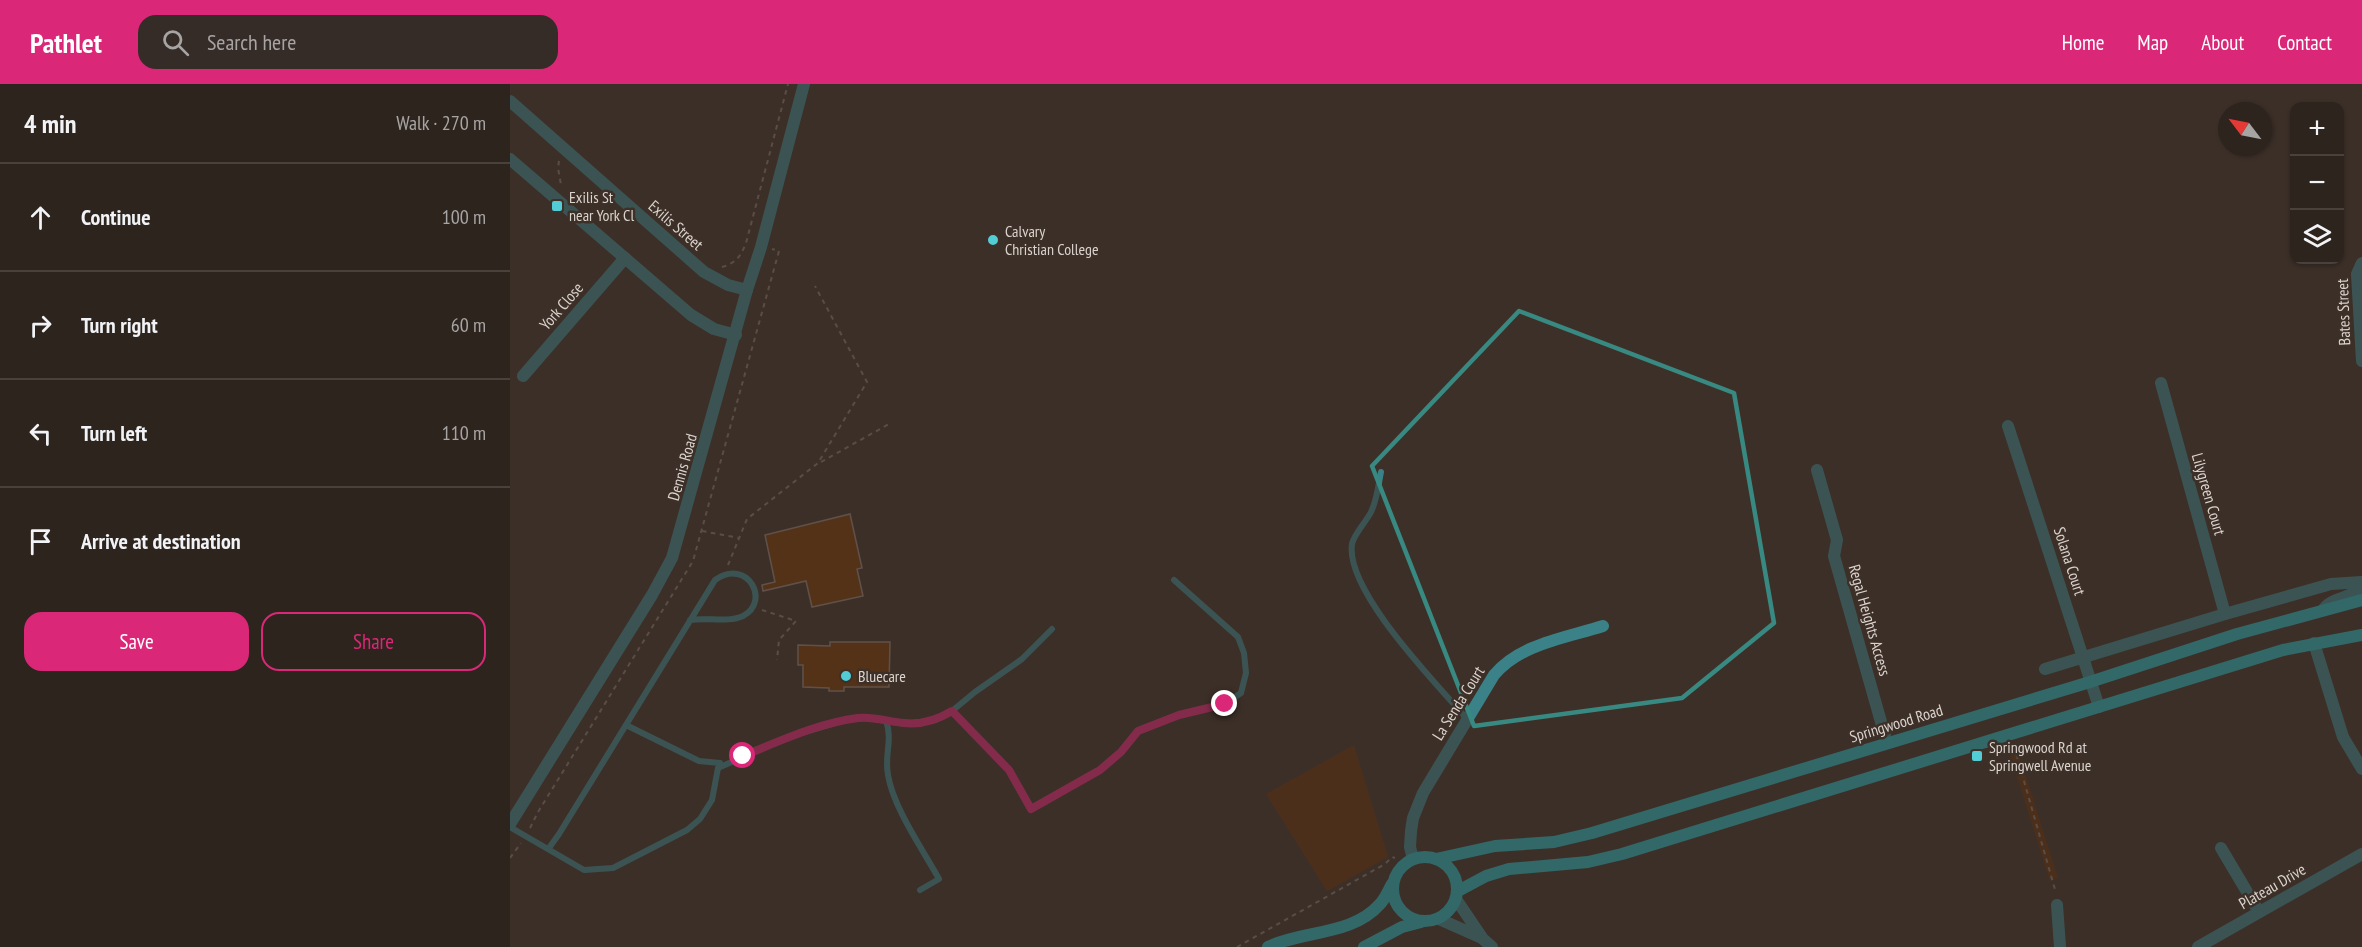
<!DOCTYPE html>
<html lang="en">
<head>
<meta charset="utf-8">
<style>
  :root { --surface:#2e241e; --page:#362c27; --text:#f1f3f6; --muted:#a7a4a4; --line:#49413c; --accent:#db2777 }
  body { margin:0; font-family:"PT Sans Narrow",sans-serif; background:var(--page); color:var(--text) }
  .controls { position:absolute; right:18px; top:18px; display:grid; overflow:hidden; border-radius:12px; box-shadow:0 2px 4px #0004 }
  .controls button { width:54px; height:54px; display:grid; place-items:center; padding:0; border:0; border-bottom:2px solid var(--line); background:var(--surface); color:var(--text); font:30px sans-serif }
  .compass { position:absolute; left:1708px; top:18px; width:54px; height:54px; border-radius:50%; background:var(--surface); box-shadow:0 2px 4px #0004; rotate:302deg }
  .stop { position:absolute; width:18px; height:18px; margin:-14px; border:4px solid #db2777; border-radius:50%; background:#fff }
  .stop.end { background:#db2777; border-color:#fff; box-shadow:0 2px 6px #0008 }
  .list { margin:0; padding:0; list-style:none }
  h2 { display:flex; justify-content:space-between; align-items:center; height:78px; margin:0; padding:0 24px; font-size:26px }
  h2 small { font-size:20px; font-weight:400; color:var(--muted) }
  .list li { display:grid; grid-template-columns:39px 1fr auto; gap:18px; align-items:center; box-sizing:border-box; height:108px; padding:0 24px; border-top:2px solid var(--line) }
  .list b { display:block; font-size:22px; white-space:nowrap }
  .list em { font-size:20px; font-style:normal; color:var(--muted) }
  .actions { display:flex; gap:12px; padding:18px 24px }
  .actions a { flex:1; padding:14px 0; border:2px solid var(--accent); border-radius:18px; text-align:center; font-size:21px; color:var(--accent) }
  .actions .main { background:var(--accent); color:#fff }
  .icon { flex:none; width:33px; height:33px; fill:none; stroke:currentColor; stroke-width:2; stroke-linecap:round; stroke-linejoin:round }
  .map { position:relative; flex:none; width:1852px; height:863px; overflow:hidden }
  header { display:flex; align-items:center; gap:36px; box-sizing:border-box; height:84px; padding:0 30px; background:var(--accent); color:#fff }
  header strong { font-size:28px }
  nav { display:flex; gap:33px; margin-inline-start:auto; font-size:21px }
  .search { width:420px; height:54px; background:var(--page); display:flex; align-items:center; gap:15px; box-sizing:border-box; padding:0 21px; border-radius:18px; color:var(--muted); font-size:22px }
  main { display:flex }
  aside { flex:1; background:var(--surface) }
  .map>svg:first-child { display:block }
  .green { fill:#5f2f0d }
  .building { fill:#703505; stroke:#8b7b72; stroke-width:1.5 }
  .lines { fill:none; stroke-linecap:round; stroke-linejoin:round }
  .path { stroke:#7c716a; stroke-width:2; stroke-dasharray:4.5 4.5; stroke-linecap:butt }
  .service { stroke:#3a8287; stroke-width:6 }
  .minor { stroke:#3a8287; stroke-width:12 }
  .tertiary { stroke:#3a8287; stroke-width:12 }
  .secondary { stroke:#28aeb7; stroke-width:12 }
  .route { stroke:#db2777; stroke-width:8 }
  .marked { fill:none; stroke:#388981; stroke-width:4.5; stroke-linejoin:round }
  .poi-dot { fill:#52ccd5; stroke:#3d3028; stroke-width:2 }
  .labels { text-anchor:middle; stroke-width:5; stroke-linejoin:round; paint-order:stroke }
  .poi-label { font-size:16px; fill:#dbd3ce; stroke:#3d3028; text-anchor:start }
  .street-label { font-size:16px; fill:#dbd3ce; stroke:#3d3028 }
</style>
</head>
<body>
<header>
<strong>Pathlet</strong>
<div class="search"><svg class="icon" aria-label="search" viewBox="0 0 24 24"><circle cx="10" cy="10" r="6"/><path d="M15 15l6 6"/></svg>Search here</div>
<nav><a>Home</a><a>Map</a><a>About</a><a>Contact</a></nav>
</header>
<main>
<aside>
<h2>4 min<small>Walk · 270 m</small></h2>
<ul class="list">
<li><svg class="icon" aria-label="ahead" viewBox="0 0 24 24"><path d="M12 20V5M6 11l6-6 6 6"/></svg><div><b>Continue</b></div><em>100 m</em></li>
<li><svg class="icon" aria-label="right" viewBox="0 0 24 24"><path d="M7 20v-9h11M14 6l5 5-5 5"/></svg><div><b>Turn right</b></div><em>60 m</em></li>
<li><svg class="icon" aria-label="left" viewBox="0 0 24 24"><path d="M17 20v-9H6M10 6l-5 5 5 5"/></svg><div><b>Turn left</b></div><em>110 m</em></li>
<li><svg class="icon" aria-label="arrive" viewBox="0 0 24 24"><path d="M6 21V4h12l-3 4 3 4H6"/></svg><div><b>Arrive at destination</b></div></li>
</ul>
<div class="actions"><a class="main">Save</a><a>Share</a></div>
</aside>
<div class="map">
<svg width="1852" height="863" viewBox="0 0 1852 863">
  <rect width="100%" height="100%" fill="#3d3028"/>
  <!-- green -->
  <g class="green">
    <polygon points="844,661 878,773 817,807 756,710"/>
    <polygon points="1508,667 1548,794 1540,797 1500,670"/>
  </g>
  <!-- building -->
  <g class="building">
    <polygon points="340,430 352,484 347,485 353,512 302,523 296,497 253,507 252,501 265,498 255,451"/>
    <polygon points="320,558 380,558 379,603 334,603 334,607 319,607 319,604 293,603 293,581 288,581 288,561 320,562"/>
  </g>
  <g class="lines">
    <!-- path -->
    <g class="path">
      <polyline points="49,77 48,84 51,101"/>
      <path d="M212,183c14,-4 19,-11 24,-24l42,-159"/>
      <polyline points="311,378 379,340"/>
      <polyline points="192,447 229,454"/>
      <polyline points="218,481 237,435 308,379 357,298 305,202"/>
      <polyline points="252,526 286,537 269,556 267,576"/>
      <polyline points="1504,662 1546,809"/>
      <polyline points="20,744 28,728 183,477 269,167 262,165"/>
      <polyline points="0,774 11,759"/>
      <polyline points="727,863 875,780 882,773 885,774"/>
    </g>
    <!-- service -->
    <g class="service">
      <path d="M871,388c-3,15 -4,28 -10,40 -5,10 -17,22 -19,32 -7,47 85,140 115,175"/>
      <polyline points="442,627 499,686 521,725 590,686 611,668 628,647 669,631 715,620 731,609 736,589 734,569 728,553 664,496"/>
      <path d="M376,636c7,22 -2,34 2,55 5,32 35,75 51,104l-19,11"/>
      <polyline points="116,641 189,677 210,679"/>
      <polyline points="0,743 74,786 103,784 177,746 190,735 202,716 208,684 281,652 335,636 351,633 395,640 426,636 442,627 465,608 512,575 542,545"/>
      <path d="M39,764l10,-14 156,-254c33,-23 56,22 28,36 -15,7 -37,1 -53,4"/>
    </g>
    <!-- minor -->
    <g class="minor">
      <polyline points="1852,179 1847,190 1852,277"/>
      <polyline points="237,206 251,163 294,0"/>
      <polyline points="13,292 115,174"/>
      <polyline points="1651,299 1715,530"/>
      <polyline points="1498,342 1589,623"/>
      <polyline points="1307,386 1327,456 1324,472 1377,659"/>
      <path d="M1813,526c9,-14 30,-10 39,-26"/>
      <polyline points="1804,559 1833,653 1852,685"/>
      <polyline points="1535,585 1715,530 1821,500 1852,498"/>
      <polyline points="1711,764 1749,828"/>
      <path d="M903,775l-3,-12 1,-16 2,-13 10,-25 71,-118c26,-31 71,-37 109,-49"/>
      <polyline points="946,815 973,855 982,863"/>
      <polyline points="1547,821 1550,863"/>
      <polyline points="929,835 972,854"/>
      <polyline points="1688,863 1852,770"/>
    </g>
    <!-- tertiary -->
    <g class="tertiary">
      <polyline points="0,17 194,188 218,201 237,206 162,474 142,511 0,740"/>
      <polyline points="0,75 181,231 204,245 226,251"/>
    </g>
    <!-- secondary -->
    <g class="secondary">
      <circle cx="915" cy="805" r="32"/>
      <polyline points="926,775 985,762 1044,758 1082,749 1580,598 1727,550 1852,516"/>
      <polyline points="948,807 976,792 999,785 1078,778 1112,770 1773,566 1852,551"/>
      <path d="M758,863c35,-17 84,-11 112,-43 5,-5 8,-13 12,-20"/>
      <polyline points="854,863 892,843 911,838"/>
    </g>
  </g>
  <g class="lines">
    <!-- route -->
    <path class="route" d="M233,672c37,-15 75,-33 115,-38 15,-2 31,4 46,5 17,2 33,-3 48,-12l57,59 22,39 69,-39 21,-18 17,-21 41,-16 46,-11"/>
  </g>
  <!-- marked area -->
  <path d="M0 0H1852V863H0ZM1009,227l215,82 40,230 -92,75 -208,28 -102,-260z" fill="#3d3028" fill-opacity=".55" fill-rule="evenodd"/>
  <path class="marked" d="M1009,227l215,82 40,230 -92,75 -208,28 -102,-260z"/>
  <!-- markers -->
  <g class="poi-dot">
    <rect x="41" y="116" width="12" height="12" rx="3"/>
    <circle cx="483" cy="156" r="6"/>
    <circle cx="336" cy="592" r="6"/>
    <rect x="1461" y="666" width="12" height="12" rx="3"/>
  </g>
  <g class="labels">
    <!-- poi labels -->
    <g class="poi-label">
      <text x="59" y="119">Exilis St<tspan x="59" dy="18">near York Cl</tspan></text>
      <text x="495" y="153">Calvary<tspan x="495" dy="18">Christian College</tspan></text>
      <text x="348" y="598">Bluecare</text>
      <text x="1479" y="669">Springwood Rd at<tspan x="1479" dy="18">Springwell Avenue</tspan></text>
    </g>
    <!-- street labels -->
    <g class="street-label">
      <text transform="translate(166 141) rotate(41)" y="6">Exilis Street</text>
      <text transform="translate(51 222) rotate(-49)" y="6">York Close</text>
      <text transform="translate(1833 228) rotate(-92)" y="6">Bates Street</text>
      <text transform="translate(172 383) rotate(-74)" y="6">Dennis Road</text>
      <text transform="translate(1699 410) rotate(74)" y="6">Lilygreen Court</text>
      <text transform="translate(1560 477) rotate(72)" y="6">Solana Court</text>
      <text transform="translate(1360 536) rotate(74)" y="6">Regal Heights Access</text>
      <text transform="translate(948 619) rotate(-58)" y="6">La Senda Court</text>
      <text transform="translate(1386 639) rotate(-17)" y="6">Springwood Road</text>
      <text transform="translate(1762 802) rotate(-30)" y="6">Plateau Drive</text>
    </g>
  </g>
</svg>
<div class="controls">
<button>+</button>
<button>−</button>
<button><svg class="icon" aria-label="layers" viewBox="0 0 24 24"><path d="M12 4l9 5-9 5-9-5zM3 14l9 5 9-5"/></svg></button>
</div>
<svg class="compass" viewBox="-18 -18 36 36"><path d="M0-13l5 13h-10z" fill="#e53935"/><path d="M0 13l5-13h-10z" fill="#a7a4a4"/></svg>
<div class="stop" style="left:233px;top:672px"></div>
<div class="stop end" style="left:715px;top:620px"></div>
</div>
</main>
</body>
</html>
